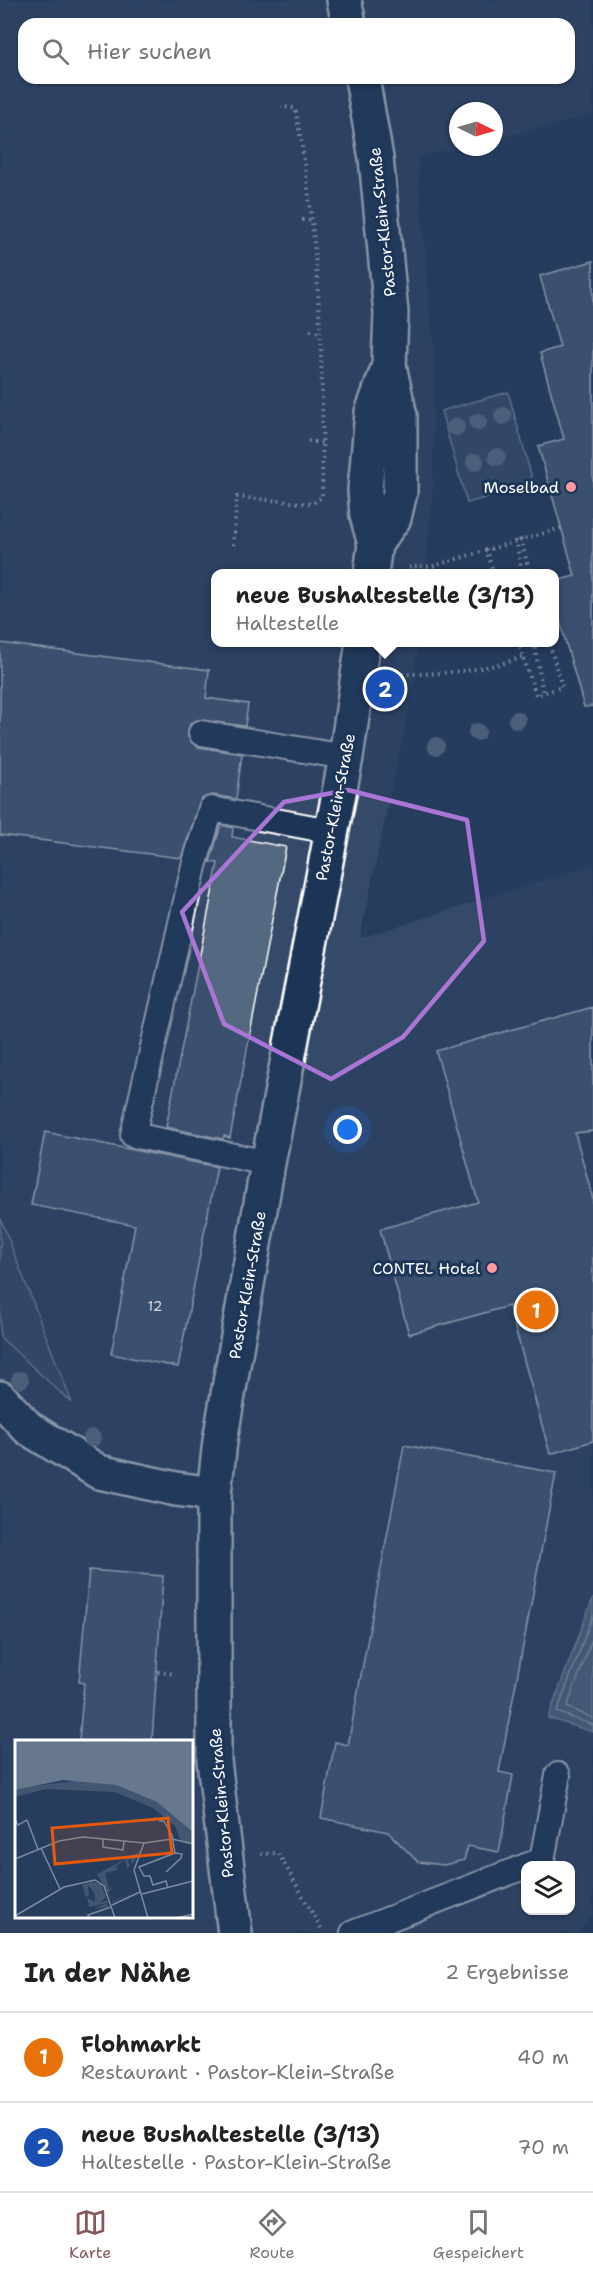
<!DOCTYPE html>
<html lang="de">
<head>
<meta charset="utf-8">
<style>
  :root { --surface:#fff; --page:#f6f6f6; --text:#222; --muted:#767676; --line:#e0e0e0; --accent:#85585c }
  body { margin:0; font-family:"Shantell Sans",sans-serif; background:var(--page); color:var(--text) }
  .controls { position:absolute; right:18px; bottom:18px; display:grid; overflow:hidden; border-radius:12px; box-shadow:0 2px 4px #0004 }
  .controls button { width:54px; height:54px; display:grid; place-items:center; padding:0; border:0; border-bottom:2px solid var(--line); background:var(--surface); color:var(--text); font:30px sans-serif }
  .compass { position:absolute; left:449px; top:102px; width:54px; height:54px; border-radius:50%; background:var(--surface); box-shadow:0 2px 4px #0004; rotate:95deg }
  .you { position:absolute; left:348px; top:1130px; width:21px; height:21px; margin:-15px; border:4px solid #fff; border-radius:50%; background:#1a73e8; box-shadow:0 0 0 9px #1a73e833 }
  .badge { display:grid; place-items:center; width:39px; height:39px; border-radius:50%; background:var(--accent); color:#fff; font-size:20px; font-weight:700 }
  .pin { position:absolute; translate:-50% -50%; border:3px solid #fff; box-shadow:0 2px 6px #0006 }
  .popup { position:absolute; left:211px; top:569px; width:348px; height:78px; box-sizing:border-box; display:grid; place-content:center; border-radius:12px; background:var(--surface); filter:drop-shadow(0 2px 4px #0005); font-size:20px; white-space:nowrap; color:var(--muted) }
  .popup b { font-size:22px; color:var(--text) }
  .popup::after { content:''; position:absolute; left:50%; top:100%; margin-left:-12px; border:12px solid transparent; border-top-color:var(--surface) }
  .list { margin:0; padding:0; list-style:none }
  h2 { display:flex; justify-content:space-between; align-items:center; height:78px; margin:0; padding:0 24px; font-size:26px }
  h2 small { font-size:20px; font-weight:400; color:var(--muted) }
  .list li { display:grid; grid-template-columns:39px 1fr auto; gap:18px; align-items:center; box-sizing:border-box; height:90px; padding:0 24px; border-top:2px solid var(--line) }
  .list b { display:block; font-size:22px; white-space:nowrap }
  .list p { margin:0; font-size:20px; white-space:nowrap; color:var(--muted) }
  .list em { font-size:20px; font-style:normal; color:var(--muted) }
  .icon { flex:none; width:33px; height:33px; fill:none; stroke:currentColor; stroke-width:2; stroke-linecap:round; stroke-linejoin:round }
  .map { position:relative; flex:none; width:593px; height:1933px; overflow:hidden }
  .search { position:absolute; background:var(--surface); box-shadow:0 2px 4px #0004; left:18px; right:18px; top:18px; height:66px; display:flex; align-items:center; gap:15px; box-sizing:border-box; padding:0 21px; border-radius:18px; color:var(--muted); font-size:22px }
  .sheet { height:258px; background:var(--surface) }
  nav { display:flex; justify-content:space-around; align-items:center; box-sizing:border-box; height:84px; border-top:2px solid var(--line); background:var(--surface); font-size:16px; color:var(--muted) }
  nav a { display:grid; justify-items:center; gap:3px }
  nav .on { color:var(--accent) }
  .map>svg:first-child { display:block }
  .built { fill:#344a68; fill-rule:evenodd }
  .green { fill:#425672; stroke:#a0aab8; stroke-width:1.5 }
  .water { fill:#67788e; stroke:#a4aebb; stroke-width:1.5 }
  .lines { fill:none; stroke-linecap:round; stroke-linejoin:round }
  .shore { stroke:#c2c9d2; stroke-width:1.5 }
  .building { fill:#556781; stroke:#fff; stroke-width:1.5 }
  .service-casing { stroke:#fff; stroke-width:28 }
  .minor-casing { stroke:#fff; stroke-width:38 }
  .path { stroke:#fff; stroke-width:4; stroke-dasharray:1.5 4.5; stroke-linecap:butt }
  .service { stroke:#1d3557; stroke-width:24 }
  .minor { stroke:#1d3557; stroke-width:33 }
  .tree { fill:#79879c }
  .marked { fill:none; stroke:#a976d5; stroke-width:4.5; stroke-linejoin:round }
  .poi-dot { fill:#ff9aa2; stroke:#1d3557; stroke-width:2 }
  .labels { text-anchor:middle; stroke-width:6; stroke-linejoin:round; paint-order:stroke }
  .number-label { font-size:14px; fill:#d4d9e0 }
  .street-label { font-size:16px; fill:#fff; stroke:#1d3557 }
  .poi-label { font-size:16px; fill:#fff; stroke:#1d3557; text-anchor:end }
  .inset-road { fill:none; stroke:#7d8b9e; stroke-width:1.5 }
  .view { fill:#e8590c; fill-opacity:0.15; stroke:#e8590c; stroke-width:3 }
  .inset-edge { fill:none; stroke:#fff; stroke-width:3 }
</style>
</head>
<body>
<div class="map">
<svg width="593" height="1933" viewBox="0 0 593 1933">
  <rect width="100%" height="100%" fill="#263d5e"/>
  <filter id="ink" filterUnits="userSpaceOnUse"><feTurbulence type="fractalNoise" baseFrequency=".0167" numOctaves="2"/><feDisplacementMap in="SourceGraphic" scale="12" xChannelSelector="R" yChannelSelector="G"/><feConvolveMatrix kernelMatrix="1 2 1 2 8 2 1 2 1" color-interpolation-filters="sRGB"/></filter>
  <g filter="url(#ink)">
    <!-- built -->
    <path class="built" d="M0,0h593v115l-99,24v-28h-36l1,36 -42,10 16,189v142l-8,85 -209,1v68l202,1 -5,45 -53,250 233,-73v1050l-17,18h-576zM24,24h545v54h-545zM16,1741h176v175h-176zM526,1866h44v44h-44z"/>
    <!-- green -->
    <g class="green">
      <polygon points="508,392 534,485 467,503 441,411"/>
      <polygon points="0,1217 72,1403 0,1337"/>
    </g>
    <!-- water -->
    <polygon class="water" points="593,1598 593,1732 548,1718"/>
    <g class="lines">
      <!-- shore -->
      <g class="shore">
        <polyline points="593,1615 557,1712 593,1725"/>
        <polyline points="593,1636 567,1707 593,1718"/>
      </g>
    </g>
    <!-- building -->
    <g class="building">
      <polygon points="593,261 593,706 584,707 555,604 555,581 575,576 538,446 564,439 540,353 560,347 540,276"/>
      <polygon points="0,643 209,670 206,698 248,704 245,726 197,720 190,724 188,737 198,747 242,754 236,799 213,795 201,799 181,858 0,835"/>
      <polygon points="221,825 233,828 232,837 286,847 230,1138 224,1136 223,1139 166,1127 218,863 210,862"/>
      <polygon points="593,1007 593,1131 575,1133 593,1199 593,1441 550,1454 509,1306 409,1334 380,1229 478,1202 436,1051"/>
      <polygon points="45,1132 217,1167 178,1367 111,1354 135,1225 31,1205"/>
      <polygon points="404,1445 556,1473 499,1772 513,1775 499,1852 468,1846 464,1860 444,1865 418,1862 388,1832 321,1818 335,1742 348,1745"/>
      <polygon points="89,1570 163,1576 152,1741 79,1741 84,1683 79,1682"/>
    </g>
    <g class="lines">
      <!-- service casing -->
      <g class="service-casing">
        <g id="service">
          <polyline points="201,733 346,757"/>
          <polyline points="268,1163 133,1135 194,866 211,809 330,831"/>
          <polyline points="526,1866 542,1860 558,1775"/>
          <polyline points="353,1933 526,1866"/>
        </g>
      </g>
      <!-- minor casing -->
      <g class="minor-casing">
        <g id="minor">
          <polyline points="344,0 349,24"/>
          <polyline points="362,78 376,158 391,313 389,366 400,416 400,492 394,518 375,544"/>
          <polyline points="371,574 375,544 367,515 365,490 372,413 389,366"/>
          <polyline points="0,1398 28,1428 99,1472 176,1489 214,1494"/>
          <polyline points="235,1933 214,1761 214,1494 220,1441 268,1163 346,757 363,642"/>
        </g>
      </g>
      <!-- path -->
      <g class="path">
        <polyline points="302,220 313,220"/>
        <polyline points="310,331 320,333"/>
        <polyline points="308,441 323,443"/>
        <polyline points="521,539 530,574"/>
        <polyline points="516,540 522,574"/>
        <path d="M233,545l4,-48 75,7 10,-7c2,-130 -2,-260 -27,-389l-14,-1"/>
        <polyline points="486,549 494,574"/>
        <polyline points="409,567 433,566 561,528"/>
        <polyline points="518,642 536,695 562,687 549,642"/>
        <polyline points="534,642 543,693"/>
        <path d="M396,674c42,1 87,-3 127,-17"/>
        <polyline points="158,1672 176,1674"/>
        <polyline points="261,1854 278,1853 321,1928"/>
      </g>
      <!-- service -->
      <use href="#service" class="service"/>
      <!-- minor -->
      <use href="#minor" class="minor"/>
    </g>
    <!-- trees -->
    <g class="tree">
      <circle cx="503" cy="416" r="9"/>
      <circle cx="478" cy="422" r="9"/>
      <circle cx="456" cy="427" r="9"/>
      <circle cx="497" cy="457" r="9"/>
      <circle cx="475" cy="462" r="9"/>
      <circle cx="517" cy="720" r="9"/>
      <circle cx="477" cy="732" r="9"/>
      <circle cx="436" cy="746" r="9"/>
      <circle cx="20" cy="1380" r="9"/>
      <circle cx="92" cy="1438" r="9"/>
    </g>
  </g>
  <!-- marked area -->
  <path d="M0 0H593V1933H0ZM348,790l119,30 17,121 -81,96 -72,42 -107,-55 -42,-112 102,-110z" fill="#263d5e" fill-opacity=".55" fill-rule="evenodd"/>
  <path class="marked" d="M348,790l119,30 17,121 -81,96 -72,42 -107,-55 -42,-112 102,-110z"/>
  <!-- markers -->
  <g class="poi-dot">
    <circle cx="571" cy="487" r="6"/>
    <circle cx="492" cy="1268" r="6"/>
  </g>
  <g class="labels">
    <!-- number labels -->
    <g class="number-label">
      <text x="155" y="1311">12</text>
    </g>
    <!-- street labels -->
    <g class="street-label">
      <text transform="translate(382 222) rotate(-96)" y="6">Pastor-Klein-Straße</text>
      <text transform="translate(335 807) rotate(-79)" y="6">Pastor-Klein-Straße</text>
      <text transform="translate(247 1285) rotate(-80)" y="6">Pastor-Klein-Straße</text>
      <text transform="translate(221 1803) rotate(-95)" y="6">Pastor-Klein-Straße</text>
    </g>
    <!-- poi labels -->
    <g class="poi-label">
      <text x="559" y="493">Moselbad</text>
      <text x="480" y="1274">CONTEL Hotel</text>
    </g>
  </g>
  <!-- overview -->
  <g transform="translate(15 1740)">
    <rect width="178" height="178" fill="#263d5e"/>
    <path d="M67,40l34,5 41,17 35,25 1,18 -12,-3 -6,-16 -22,-18 -38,-16 -69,-3 -31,8v-7l10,-3zM124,112l-7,13 -1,-6 -4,1 3,6 -3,2 -2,-8 -9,6 2,4 -13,3 4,16 5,-1 -6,4 5,9 25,-10 -25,11 -16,-28zM77,142l9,2 5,13 -6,6 7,-3 1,7 -14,2 13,-6 -18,4 -2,-9 8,4v-8l-7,-9 1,11 -3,1 -4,-12z" fill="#425672"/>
    <path d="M0,0l178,1v91l-36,-30 -41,-17 -53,-5 -48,10z" fill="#67788e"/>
    <path class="inset-road" d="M0,79l3,6 9,-5 11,29M144,81h5l8,14 3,18 -36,14 5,9h6l3,9 13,-4 2,7M88,99v8l20,3 1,-9M129,103l-10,27 14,48M26,108l19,41M0,119l44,-18 24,-4 61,6 28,-4 22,5M151,132l15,-14 1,-4 -7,-1M127,154l51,-13M97,165l28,-13M0,176l49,-29 31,-7 9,6 11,32M74,178l-1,-3 23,-8M161,178l18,-4"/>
    <path class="view" d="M153,78l4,35 -117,11 -3,-36z"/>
    <rect width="178" height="178" class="inset-edge"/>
  </g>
</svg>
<div class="controls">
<button><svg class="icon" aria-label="layers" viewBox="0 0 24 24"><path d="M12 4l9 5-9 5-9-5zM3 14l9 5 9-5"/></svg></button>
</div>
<svg class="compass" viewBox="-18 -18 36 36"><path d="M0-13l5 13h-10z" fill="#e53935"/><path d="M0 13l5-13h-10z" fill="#767676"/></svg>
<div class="you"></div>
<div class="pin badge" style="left:536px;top:1310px;background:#e8710a">1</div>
<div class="pin badge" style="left:385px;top:689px;background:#1a4fb4">2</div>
<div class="popup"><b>neue Bushaltestelle (3/13)</b>Haltestelle</div>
<div class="search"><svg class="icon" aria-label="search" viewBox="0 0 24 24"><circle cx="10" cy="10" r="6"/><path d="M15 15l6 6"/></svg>Hier suchen</div>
</div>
<section class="sheet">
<h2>In der Nähe<small>2 Ergebnisse</small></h2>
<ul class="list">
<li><span class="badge" style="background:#e8710a">1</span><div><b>Flohmarkt</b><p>Restaurant · Pastor-Klein-Straße</p></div><em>40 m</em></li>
<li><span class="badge" style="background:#1a4fb4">2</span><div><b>neue Bushaltestelle (3/13)</b><p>Haltestelle · Pastor-Klein-Straße</p></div><em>70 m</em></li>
</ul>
</section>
<nav>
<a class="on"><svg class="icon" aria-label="map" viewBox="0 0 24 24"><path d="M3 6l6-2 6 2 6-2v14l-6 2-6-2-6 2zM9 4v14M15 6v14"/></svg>Karte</a>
<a><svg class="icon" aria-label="directions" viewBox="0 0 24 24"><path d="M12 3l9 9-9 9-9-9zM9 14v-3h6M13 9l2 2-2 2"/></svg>Route</a>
<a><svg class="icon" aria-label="saved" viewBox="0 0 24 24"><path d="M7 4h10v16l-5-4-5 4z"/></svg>Gespeichert</a>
</nav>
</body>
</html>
